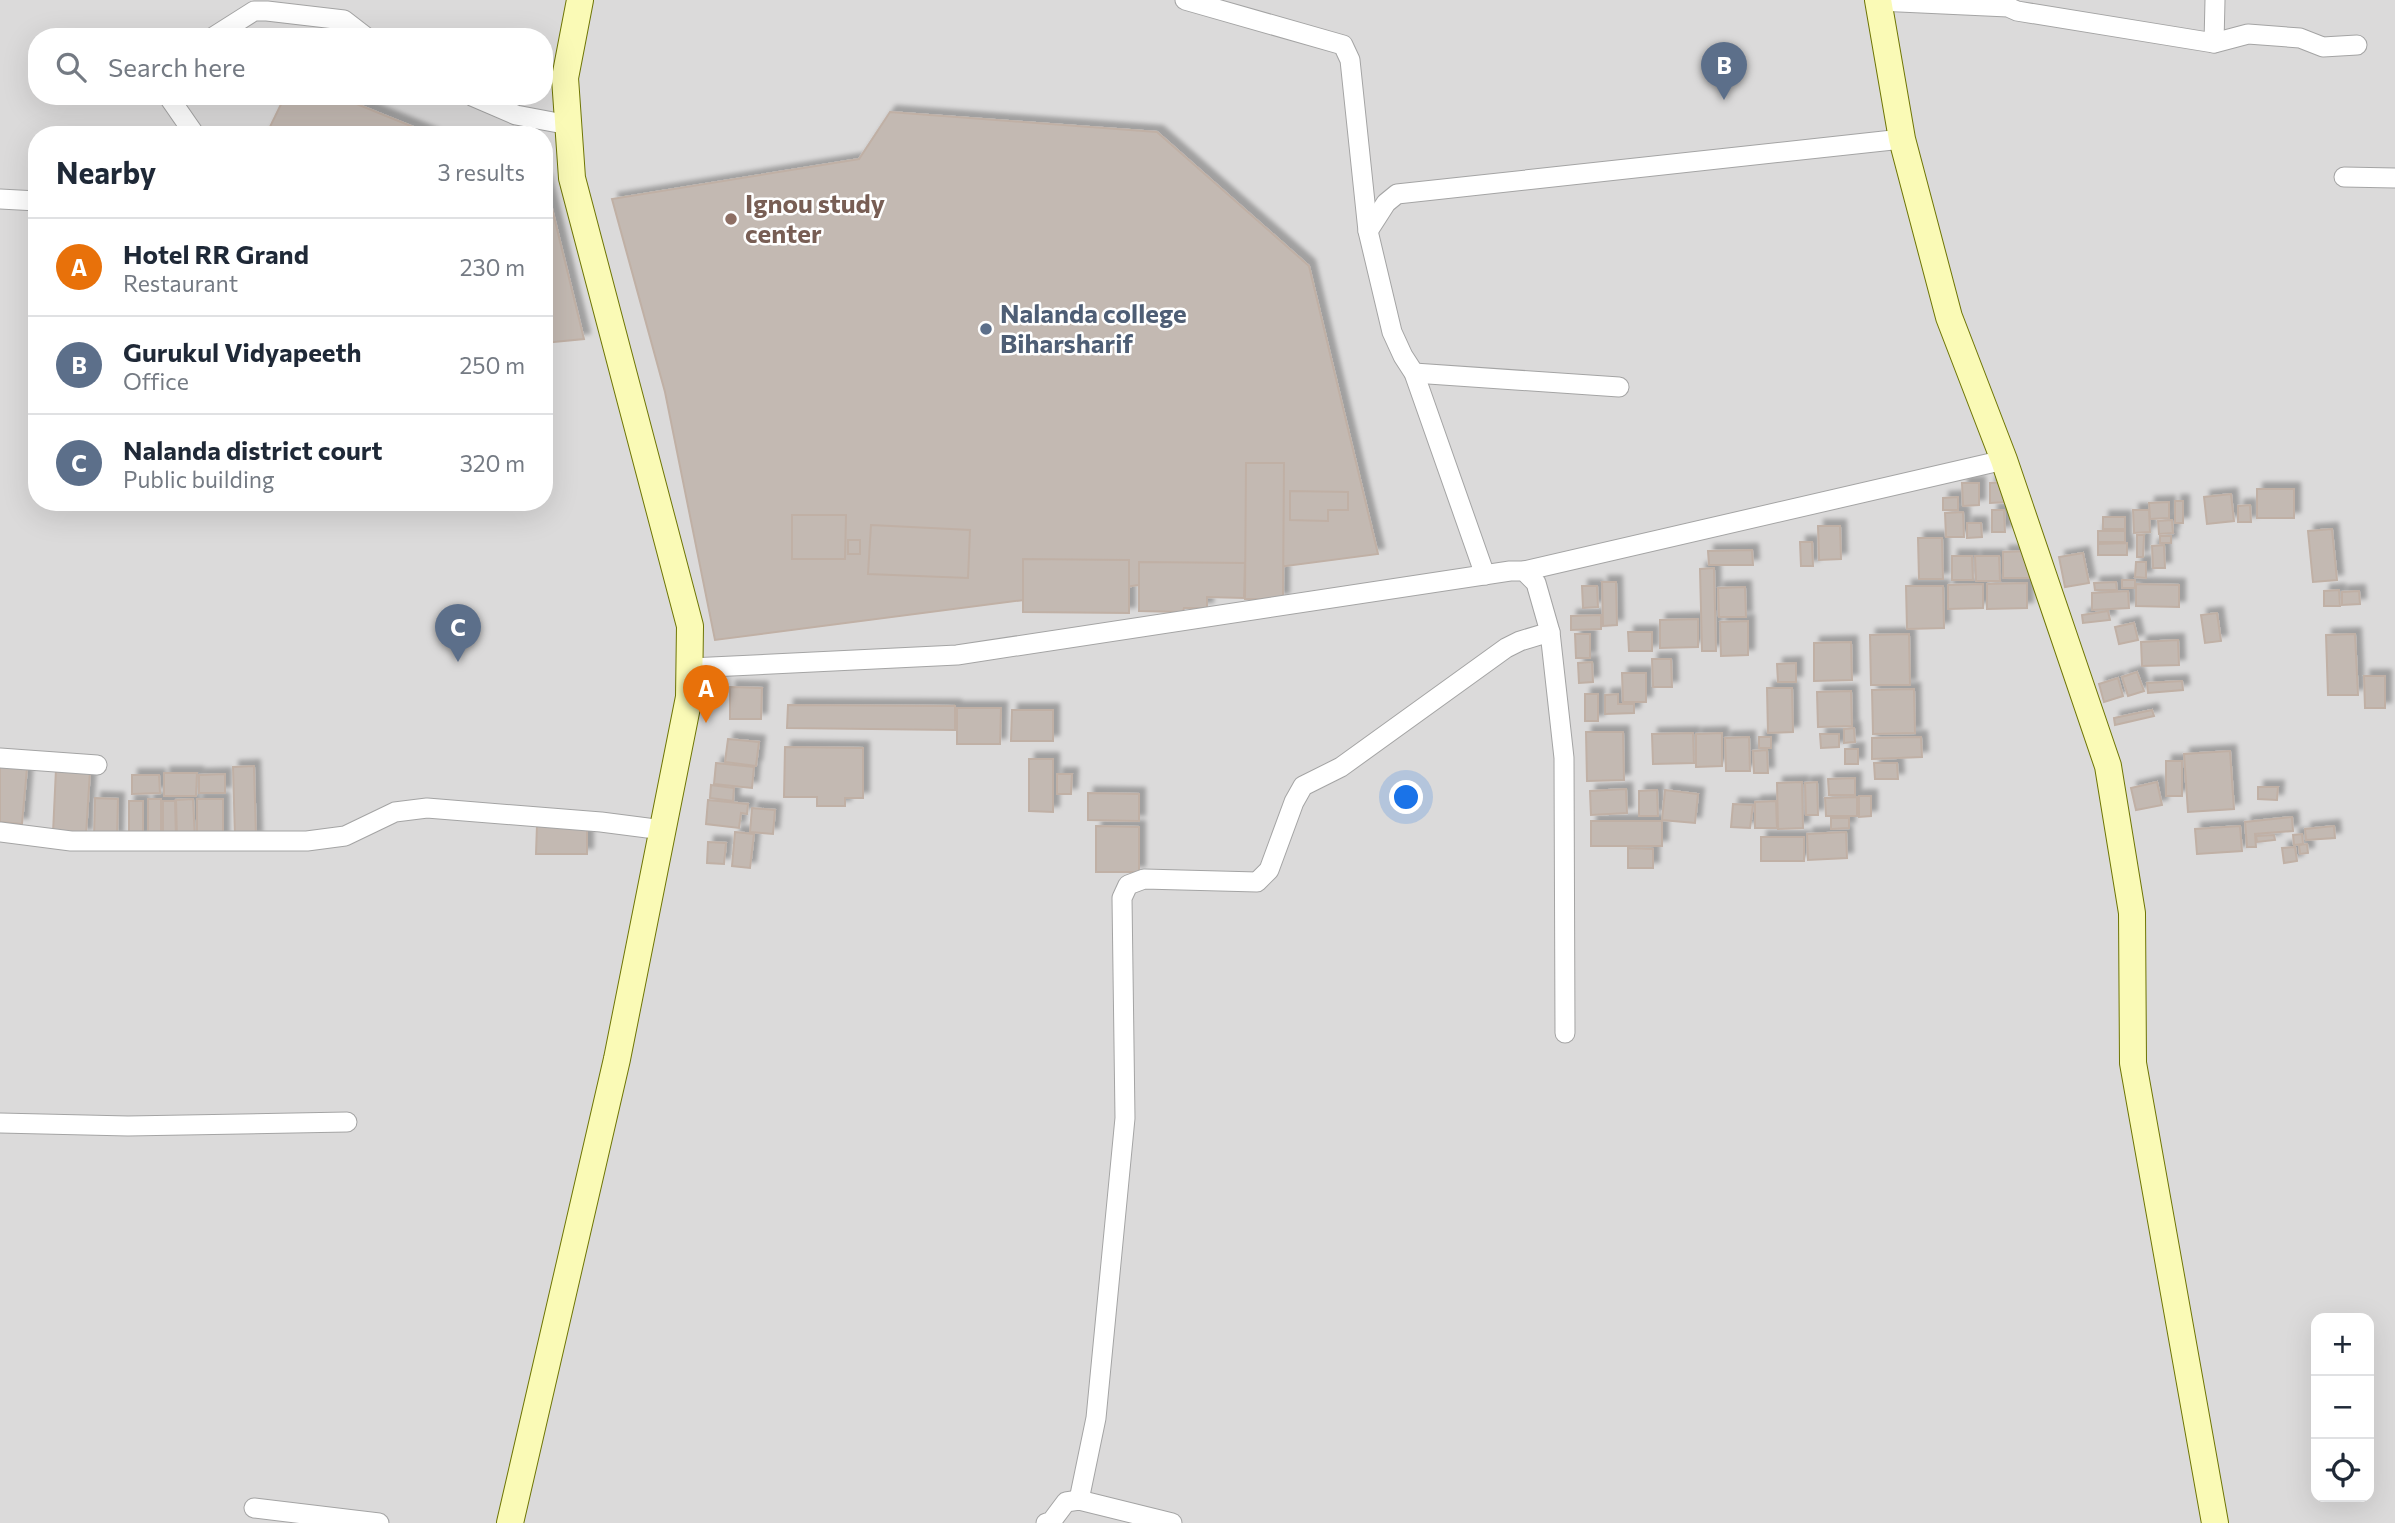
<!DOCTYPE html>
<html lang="en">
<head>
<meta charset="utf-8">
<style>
  :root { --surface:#fff; --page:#f6f6f7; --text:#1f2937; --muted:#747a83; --line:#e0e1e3; --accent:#111827 }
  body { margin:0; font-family:Commissioner,sans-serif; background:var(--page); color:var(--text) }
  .controls { position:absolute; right:21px; bottom:21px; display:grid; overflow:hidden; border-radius:14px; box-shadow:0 7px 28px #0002 }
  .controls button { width:63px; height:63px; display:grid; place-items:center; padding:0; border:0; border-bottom:2px solid var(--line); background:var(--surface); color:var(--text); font:35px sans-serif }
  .you { position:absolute; left:1407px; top:798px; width:24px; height:24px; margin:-18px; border:5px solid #fff; border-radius:50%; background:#1a73e8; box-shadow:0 0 0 10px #1a73e833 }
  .badge { display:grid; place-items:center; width:46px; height:46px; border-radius:50%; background:var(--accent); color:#fff; font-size:23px; font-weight:700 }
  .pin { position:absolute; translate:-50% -58px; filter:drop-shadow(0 2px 4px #0008) }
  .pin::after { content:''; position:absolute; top:37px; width:24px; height:21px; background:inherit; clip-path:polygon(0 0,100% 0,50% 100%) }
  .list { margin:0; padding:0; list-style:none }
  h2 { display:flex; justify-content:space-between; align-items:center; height:91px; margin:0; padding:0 28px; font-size:30px }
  h2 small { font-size:23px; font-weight:400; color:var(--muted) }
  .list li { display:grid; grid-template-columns:46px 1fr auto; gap:21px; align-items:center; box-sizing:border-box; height:98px; padding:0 28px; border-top:2px solid var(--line) }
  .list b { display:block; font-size:26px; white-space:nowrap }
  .list p { margin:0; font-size:23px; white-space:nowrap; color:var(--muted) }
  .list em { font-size:23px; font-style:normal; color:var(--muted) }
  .icon { flex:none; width:38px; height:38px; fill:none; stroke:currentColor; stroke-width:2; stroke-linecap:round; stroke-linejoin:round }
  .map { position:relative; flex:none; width:2395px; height:1523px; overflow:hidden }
  .search { position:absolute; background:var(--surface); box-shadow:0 7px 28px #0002; left:28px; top:28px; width:525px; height:77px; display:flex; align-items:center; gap:18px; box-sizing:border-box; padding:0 24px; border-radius:28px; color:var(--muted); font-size:26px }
  .panel { position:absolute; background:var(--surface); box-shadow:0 7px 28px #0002; left:28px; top:126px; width:525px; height:385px; border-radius:28px }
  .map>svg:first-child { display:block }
  .residential { fill:#dbdada; fill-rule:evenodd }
  .building { fill:#c3b9b2; stroke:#c0b0a5; stroke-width:2; filter:url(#shadow) }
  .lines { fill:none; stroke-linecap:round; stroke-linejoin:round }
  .minor-casing { stroke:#a4a4a4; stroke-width:21 }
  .secondary-casing { stroke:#6e7504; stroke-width:28 }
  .minor { stroke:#fff; stroke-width:19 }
  .secondary { stroke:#fafab6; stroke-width:26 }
  .education-dot { fill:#8d6e63; stroke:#fff; stroke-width:2.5 }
  .service-dot { fill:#5c6f8a; stroke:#fff; stroke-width:2.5 }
  .labels { text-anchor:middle; stroke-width:5; stroke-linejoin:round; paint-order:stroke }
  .education-label { font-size:26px; font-weight:bold; fill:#785e54; stroke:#fff; text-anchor:start }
  .service-label { font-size:26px; font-weight:bold; fill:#4e5e75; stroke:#fff; text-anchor:start }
</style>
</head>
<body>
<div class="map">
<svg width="2395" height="1523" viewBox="0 0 2395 1523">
  <defs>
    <filter id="shadow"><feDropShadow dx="6" dy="-6" stdDeviation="2" flood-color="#0004"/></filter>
  </defs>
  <rect width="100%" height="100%" fill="#efeae3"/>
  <!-- residential -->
  <path class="residential" d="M0,0h2395v1523h-2395zM37,37h507v59h-507zM37,135h507v367h-507zM2316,1318h53v179h-53z"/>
  <!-- building -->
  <g class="building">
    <polygon points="285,96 337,96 433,135 266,135"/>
    <polygon points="890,112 1157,132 1309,266 1378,554 715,640 665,392 612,199 859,159"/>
    <polygon points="544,180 545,180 584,339 544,343"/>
    <polygon points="1246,463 1284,463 1283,599 1245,599"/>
    <polygon points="2008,482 2008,502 1990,503 1990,483"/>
    <polygon points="1962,483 1979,483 1979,505 1963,506"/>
    <rect x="2257" y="489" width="37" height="29"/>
    <polygon points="1290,491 1348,492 1348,510 1328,510 1328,521 1290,520"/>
    <polygon points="2231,494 2234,521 2207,524 2204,497"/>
    <polygon points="1958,497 1958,510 1943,510 1943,498"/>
    <rect x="2175" y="501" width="8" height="22"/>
    <polygon points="2169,502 2169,518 2150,519 2149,503"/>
    <polygon points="2250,505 2251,522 2238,522 2238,506"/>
    <polygon points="1992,510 2004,510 2005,532 1992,532"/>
    <polygon points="2133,510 2149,510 2150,532 2134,533"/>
    <polygon points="1963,512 1964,537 1946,537 1945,513"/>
    <polygon points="792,515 846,515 845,559 792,559"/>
    <rect x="2103" y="517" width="22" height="12"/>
    <polygon points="2172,520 2173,533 2159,534 2158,521"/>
    <polygon points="1967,523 1981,523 1982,537 1967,538"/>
    <polygon points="871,525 970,530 968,578 868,574"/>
    <polygon points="1818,526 1840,526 1841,559 1819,560"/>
    <polygon points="2332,529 2337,580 2313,582 2308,531"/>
    <rect x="2098" y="531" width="27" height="11"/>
    <polygon points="2137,535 2144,535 2143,557 2137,557"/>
    <rect x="2160" y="536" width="11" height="7"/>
    <polygon points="1918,538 1942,538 1943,579 1919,579"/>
    <rect x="848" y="540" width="12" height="14"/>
    <polygon points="1800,542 1812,542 1813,566 1801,566"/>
    <polygon points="2127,543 2127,555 2098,555 2098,544"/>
    <polygon points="2164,545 2165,568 2153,568 2152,546"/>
    <polygon points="1752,550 1753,565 1709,565 1708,551"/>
    <polygon points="2029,551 2029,578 2003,578 2003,552"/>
    <polygon points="2083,553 2089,583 2065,587 2059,557"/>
    <polygon points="1952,556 1972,556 1973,580 1952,580"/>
    <polygon points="1975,556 1999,556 2000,581 1976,581"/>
    <polygon points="1023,559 1129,560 1129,613 1023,612"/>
    <polygon points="1139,562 1245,563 1244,598 1207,597 1207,608 1184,608 1183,612 1139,611"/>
    <polygon points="2136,562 2146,562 2146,578 2135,577"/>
    <polygon points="1714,568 1716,651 1702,651 1700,569"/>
    <rect x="2122" y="580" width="13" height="8"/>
    <polygon points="1602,582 1616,582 1617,625 1603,626"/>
    <polygon points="2116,582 2117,590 2095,590 2094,583"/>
    <polygon points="2027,583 2027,608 1987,609 1987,584"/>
    <polygon points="1983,584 1983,608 1948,609 1948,585"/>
    <polygon points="2136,584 2179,585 2179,607 2136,606"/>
    <polygon points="1582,586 1597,586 1598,607 1583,608"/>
    <polygon points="1906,586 1943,586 1944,628 1907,629"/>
    <polygon points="1745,587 1746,617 1719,617 1718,588"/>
    <polygon points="2339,590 2340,606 2324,606 2324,591"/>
    <polygon points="2128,591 2129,608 2092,610 2092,593"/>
    <polygon points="2359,591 2360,604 2342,605 2342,592"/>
    <polygon points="2108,611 2110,620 2083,623 2082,615"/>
    <polygon points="2217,613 2221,641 2205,643 2201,615"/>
    <polygon points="1601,615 1601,629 1571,630 1571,616"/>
    <polygon points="1698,619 1698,647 1660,648 1660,620"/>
    <polygon points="1748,621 1748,655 1721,656 1720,622"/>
    <polygon points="2134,623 2138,640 2119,644 2115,627"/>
    <polygon points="1628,632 1652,632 1652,651 1629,651"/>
    <polygon points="1575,634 1590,634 1590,658 1576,658"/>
    <polygon points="1909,634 1910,685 1871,685 1870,635"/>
    <polygon points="2355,634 2358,695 2328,695 2326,635"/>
    <polygon points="2178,640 2179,665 2142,666 2141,642"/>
    <polygon points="1851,642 1852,680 1814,681 1814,643"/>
    <polygon points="1652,659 1671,659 1672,687 1653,687"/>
    <polygon points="1592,662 1593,682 1579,683 1578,663"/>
    <polygon points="1796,663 1796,682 1778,682 1777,664"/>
    <polygon points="2137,672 2144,691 2128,696 2122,677"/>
    <polygon points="1622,673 1646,673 1646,702 1623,702"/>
    <polygon points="2364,676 2385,676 2385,708 2365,708"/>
    <polygon points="2118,678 2123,696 2104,702 2099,684"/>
    <polygon points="2182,681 2183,690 2148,693 2147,683"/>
    <polygon points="730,687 762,688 761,719 730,719"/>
    <polygon points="1767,688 1792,688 1793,732 1768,733"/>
    <polygon points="1914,689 1915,733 1873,734 1872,690"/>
    <polygon points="1851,691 1852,726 1818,727 1817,692"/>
    <rect x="1585" y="694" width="13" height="27"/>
    <polygon points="1618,694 1618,704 1634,704 1634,713 1605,714 1605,695"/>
    <polygon points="788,705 955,706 955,730 787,728"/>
    <polygon points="957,708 1001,708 1000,744 957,744"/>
    <polygon points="1012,710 1053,710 1053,741 1011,741"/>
    <polygon points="2152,710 2154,716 2115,725 2114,718"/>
    <polygon points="1854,728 1855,742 1844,743 1844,729"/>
    <polygon points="1586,732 1623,732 1624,780 1587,781"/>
    <polygon points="1693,733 1694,763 1653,764 1652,734"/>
    <polygon points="1722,733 1722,766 1696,767 1696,734"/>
    <polygon points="1820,734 1839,734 1839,747 1821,748"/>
    <polygon points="1749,737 1750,771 1726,771 1725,738"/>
    <rect x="1759" y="737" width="12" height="11"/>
    <polygon points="1921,737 1922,757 1872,759 1872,738"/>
    <polygon points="728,739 759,742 756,766 725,762"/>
    <polygon points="785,747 863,748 863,798 845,798 845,806 817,806 817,797 784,797"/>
    <rect x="1845" y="749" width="13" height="15"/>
    <polygon points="1767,750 1768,773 1754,773 1753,751"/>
    <polygon points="2230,751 2234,809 2188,812 2184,754"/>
    <polygon points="1029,759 1053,759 1053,812 1029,811"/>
    <rect x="2166" y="761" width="16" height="35"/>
    <polygon points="716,763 754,767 752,788 714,784"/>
    <polygon points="1874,763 1897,763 1898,779 1875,779"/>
    <polygon points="0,765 27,768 22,824 0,822"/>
    <polygon points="254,766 256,838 235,838 233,767"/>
    <polygon points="56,769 90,771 86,835 53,833"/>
    <polygon points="164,773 197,773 196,796 164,796"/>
    <polygon points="225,774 225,793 199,793 199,775"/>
    <polygon points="1057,774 1072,774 1071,794 1057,794"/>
    <polygon points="132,775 159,775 160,793 132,794"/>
    <polygon points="1855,778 1855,795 1829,795 1828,779"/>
    <polygon points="1802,782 1803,828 1778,829 1777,783"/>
    <polygon points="1817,782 1818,815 1806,815 1805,783"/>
    <polygon points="2157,782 2162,805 2136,810 2131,788"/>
    <polygon points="711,785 734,788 733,801 710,798"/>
    <polygon points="2258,787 2278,787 2277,800 2258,799"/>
    <polygon points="1626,789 1627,813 1591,815 1590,791"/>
    <polygon points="1657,790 1658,816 1639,816 1639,791"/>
    <polygon points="1665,790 1698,794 1695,823 1662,820"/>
    <polygon points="1088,793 1139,794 1139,821 1088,820"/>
    <polygon points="1859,796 1871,796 1871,816 1859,817"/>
    <polygon points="1857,797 1857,816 1826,816 1825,798"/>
    <polygon points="95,798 118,799 117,838 94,837"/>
    <rect x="148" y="799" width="13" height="38"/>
    <polygon points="193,799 195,839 177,839 176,800"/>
    <rect x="197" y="799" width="26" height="41"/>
    <polygon points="708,800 748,804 747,814 741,813 739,828 706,824"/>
    <rect x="129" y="801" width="14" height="38"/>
    <polygon points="163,801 175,801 176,838 163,838"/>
    <polygon points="1776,801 1777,828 1755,828 1755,802"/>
    <polygon points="1733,804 1753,805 1750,828 1731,827"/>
    <polygon points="752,808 775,810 773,834 750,832"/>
    <polygon points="2292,817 2293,831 2255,834 2256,847 2247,847 2245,822"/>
    <polygon points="1831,818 1849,818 1849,828 1831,829"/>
    <rect x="1591" y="821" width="71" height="25"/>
    <polygon points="537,825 587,825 587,854 536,854"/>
    <polygon points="1096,826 1139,827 1139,872 1096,872"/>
    <polygon points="2240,826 2242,851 2197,854 2195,829"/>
    <polygon points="2334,826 2335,838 2306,840 2305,829"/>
    <polygon points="735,832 754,834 750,868 732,866"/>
    <polygon points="1846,832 1847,858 1808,860 1807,834"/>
    <polygon points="2302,834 2303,844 2294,845 2293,835"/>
    <polygon points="2274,835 2275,840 2257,842 2256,836"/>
    <rect x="1761" y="837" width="43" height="24"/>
    <polygon points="708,842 726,843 724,864 707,863"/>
    <polygon points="2307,844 2308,853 2300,854 2299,845"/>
    <polygon points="2295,847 2297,861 2284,863 2282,848"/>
    <polygon points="1628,848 1653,849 1653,868 1628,868"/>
  </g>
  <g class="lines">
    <!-- minor casing -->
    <g class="minor-casing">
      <g id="minor">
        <polyline points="1185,0 1343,45 1350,60 1368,231 1392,332 1403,356 1414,373 1485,575"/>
        <polyline points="1878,1 2008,7 2017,11 2214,43 2248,34 2300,38 2323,47 2357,45"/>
        <polyline points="213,37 254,11 267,11 344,20 366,37"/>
        <polyline points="2214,43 2215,0"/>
        <polyline points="168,96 195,135"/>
        <polyline points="472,96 516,115 569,125"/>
        <polyline points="2344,177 2395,178"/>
        <polyline points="0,199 37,201"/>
        <polyline points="1368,231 1386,203 1397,194 1902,139"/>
        <polyline points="1414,373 1619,387"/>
        <polyline points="1524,571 2004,460"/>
        <polyline points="690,668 957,655 1510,571 1524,571 1536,583 1550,632 1564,758 1565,1033"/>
        <polyline points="0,758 97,765"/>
        <polyline points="0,832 71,841 307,841 345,836 395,812 427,808 601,822 663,830"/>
        <polyline points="0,1123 128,1126 347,1122"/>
        <polyline points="1079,1500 1096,1418 1125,1118 1122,898 1128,885 1144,879 1257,882 1269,870 1294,802 1303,786 1341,767 1506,648 1520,641 1550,632"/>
        <polyline points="254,1508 379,1523"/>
        <polyline points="1046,1523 1051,1522 1066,1502 1079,1500 1172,1523"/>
      </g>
    </g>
    <!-- secondary casing -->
    <g class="secondary-casing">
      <g id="secondary">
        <polyline points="1878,0 1902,139 1949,317 2004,460 2108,766 2132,913 2133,1063 2215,1523"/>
        <polyline points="510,1523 617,1059 689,697 690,626 572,178 565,78 580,0"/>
      </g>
    </g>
    <!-- minor -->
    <use href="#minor" class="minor"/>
    <!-- secondary -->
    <use href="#secondary" class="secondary"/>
  </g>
  <!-- markers -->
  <circle class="education-dot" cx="731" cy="219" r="7"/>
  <circle class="service-dot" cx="986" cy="329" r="7"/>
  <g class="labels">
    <!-- education labels -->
    <g class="education-label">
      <text x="745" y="213">Ignou study<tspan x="745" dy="30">center</tspan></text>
    </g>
    <!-- service labels -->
    <g class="service-label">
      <text x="1000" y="323">Nalanda college<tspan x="1000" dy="30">Biharsharif</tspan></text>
    </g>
  </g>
</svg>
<div class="controls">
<button>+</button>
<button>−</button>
<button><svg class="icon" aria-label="locate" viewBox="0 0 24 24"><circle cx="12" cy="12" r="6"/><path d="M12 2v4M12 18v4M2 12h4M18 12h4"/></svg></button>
</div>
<div class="you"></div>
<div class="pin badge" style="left:706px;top:723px;background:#e8710a">A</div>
<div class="pin badge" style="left:1724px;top:100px;background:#5c6f8a">B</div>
<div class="pin badge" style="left:458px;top:662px;background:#5c6f8a">C</div>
<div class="search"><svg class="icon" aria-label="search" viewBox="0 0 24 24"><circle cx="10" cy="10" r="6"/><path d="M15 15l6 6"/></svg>Search here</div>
<section class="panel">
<h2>Nearby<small>3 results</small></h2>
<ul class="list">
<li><span class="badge" style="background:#e8710a">A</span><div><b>Hotel RR Grand</b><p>Restaurant</p></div><em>230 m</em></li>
<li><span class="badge" style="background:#5c6f8a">B</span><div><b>Gurukul Vidyapeeth</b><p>Office</p></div><em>250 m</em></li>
<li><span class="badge" style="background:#5c6f8a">C</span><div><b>Nalanda district court</b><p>Public building</p></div><em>320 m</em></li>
</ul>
</section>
</div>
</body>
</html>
